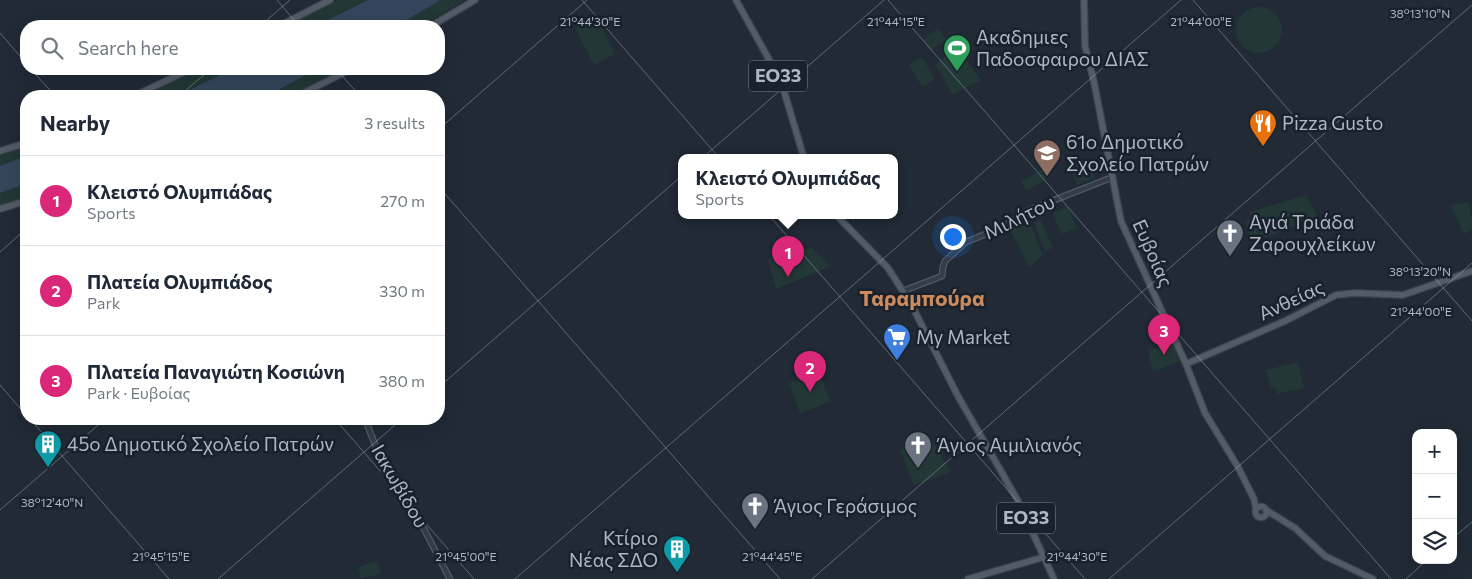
<!DOCTYPE html>
<html lang="en">
<head>
<meta charset="utf-8">
<style>
  :root { --surface:#fff; --page:#f2f2f3; --text:#1f2937; --muted:#747a83; --line:#e0e1e3; --accent:#db2777 }
  body { margin:0; font-family:Commissioner,sans-serif; background:var(--page); color:var(--text) }
  .controls { position:absolute; right:15px; bottom:15px; display:grid; overflow:hidden; border-radius:10px; box-shadow:0 5px 20px #0002 }
  .controls button { width:45px; height:45px; display:grid; place-items:center; padding:0; border:0; border-bottom:1px solid var(--line); background:var(--surface); color:var(--text); font:25px sans-serif }
  .you { position:absolute; left:952px; top:236px; width:18px; height:18px; margin:-12px; border:4px solid #fff; border-radius:50%; background:#1a73e8; box-shadow:0 0 0 8px #1a73e833 }
  .badge { display:grid; place-items:center; width:32px; height:32px; border-radius:50%; background:var(--accent); color:#fff; font-size:16px; font-weight:700 }
  .pin { position:absolute; translate:-50% -41px; filter:drop-shadow(0 1px 2px #0008) }
  .pin::after { content:''; position:absolute; top:26px; width:18px; height:15px; background:inherit; clip-path:polygon(0 0,100% 0,50% 100%) }
  .popup { position:absolute; left:678px; top:154px; width:220px; height:65px; box-sizing:border-box; display:grid; place-content:center; border-radius:10px; background:var(--surface); filter:drop-shadow(0 1px 4px #0005); font-size:16px; white-space:nowrap; color:var(--muted) }
  .popup b { font-size:19px; color:var(--text) }
  .popup::after { content:''; position:absolute; left:50%; top:100%; margin-left:-10px; border:10px solid transparent; border-top-color:var(--surface) }
  .list { margin:0; padding:0; list-style:none }
  h2 { display:flex; justify-content:space-between; align-items:center; height:65px; margin:0; padding:0 20px; font-size:21px }
  h2 small { font-size:16px; font-weight:400; color:var(--muted) }
  .list li { display:grid; grid-template-columns:32px 1fr auto; gap:15px; align-items:center; box-sizing:border-box; height:90px; padding:0 20px; border-top:1px solid var(--line) }
  .list b { display:block; font-size:19px; white-space:nowrap }
  .list p { margin:0; font-size:16px; white-space:nowrap; color:var(--muted) }
  .list em { font-size:16px; font-style:normal; color:var(--muted) }
  .icon { flex:none; width:28px; height:28px; fill:none; stroke:currentColor; stroke-width:2; stroke-linecap:round; stroke-linejoin:round }
  .map { position:relative; flex:none; width:1472px; height:579px; overflow:hidden }
  .search { position:absolute; background:var(--surface); box-shadow:0 5px 20px #0002; left:20px; top:20px; width:425px; height:55px; display:flex; align-items:center; gap:12px; box-sizing:border-box; padding:0 18px; border-radius:20px; color:var(--muted); font-size:19px }
  .panel { position:absolute; background:var(--surface); box-shadow:0 5px 20px #0002; left:20px; top:90px; width:425px; height:335px; border-radius:20px }
  .map>svg:first-child { display:block }
  .green { fill:#233737 }
  .water { fill:#35465c }
  .lines { fill:none; stroke-linecap:round; stroke-linejoin:round }
  .minor-casing { stroke:#515a64; stroke-width:7 }
  .major-casing { stroke:#3d454f; stroke-width:8 }
  .minor { stroke:#343c46; stroke-width:4.5 }
  .major { stroke:#525b66; stroke-width:5.5 }
  .ticks { fill:none; stroke:#aeb7c3; stroke-width:1; stroke-opacity:0.45 }
  .labels { text-anchor:middle; stroke-width:5; stroke-linejoin:round; paint-order:stroke }
  .shield { fill:#19212a; stroke:#818a95; stroke-width:1 }
  .shield-label { font-size:18px; font-weight:bold; fill:#aeb7c3 }
  .poi-label { font-size:19px; fill:#aeb7c3; stroke:#19212a; text-anchor:start }
  .street-label { font-size:19px; fill:#aeb7c3; stroke:#19212a }
  .quarter-label { font-size:21px; font-weight:bold; fill:#cc8b5f; stroke:#19212a }
  .ticks-label { font-size:12px; text-anchor:middle; fill:#aeb7c3; stroke:#19212a; stroke-width:5; stroke-linejoin:round; paint-order:stroke }
</style>
</head>
<body>
<div class="map">
<svg width="1472" height="579" viewBox="0 0 1472 579">
  <rect width="100%" height="100%" fill="#212a35"/>
  <!-- green -->
  <g class="green">
    <polygon points="337,0 368,0 316,26 286,26"/>
    <polygon points="441,0 465,0 421,26 396,26"/>
    <circle cx="1259" cy="30" r="23"/>
    <polygon points="596,17 615,54 594,65 575,28"/>
    <polygon points="938,28 945,37 946,40 930,51 923,40"/>
    <polygon points="957,48 981,80 953,95 935,64"/>
    <polygon points="922,57 935,79 922,87 909,64"/>
    <polygon points="199,69 232,69 177,96 144,96"/>
    <polygon points="317,69 344,69 292,96 267,96"/>
    <polygon points="26,147 26,156 0,166 0,155"/>
    <polygon points="1088,158 1095,178 1077,185 1069,165"/>
    <polygon points="1043,169 1048,178 1026,191 1021,181"/>
    <polygon points="26,184 26,198 0,206 0,193"/>
    <polygon points="1306,195 1318,217 1317,218 1252,242 1245,221 1251,218 1250,212"/>
    <polygon points="1468,202 1472,220 1472,230 1464,234 1450,205"/>
    <polygon points="1068,206 1077,228 1061,234 1053,213"/>
    <polygon points="1027,216 1043,255 1029,268 1010,229"/>
    <polygon points="1041,220 1053,248 1045,251 1034,223"/>
    <polygon points="812,248 831,266 776,289 768,259"/>
    <polygon points="1174,343 1181,360 1153,372 1148,350"/>
    <polygon points="1298,362 1304,388 1277,394 1275,387 1271,387 1266,370"/>
    <polygon points="820,372 830,402 800,413 789,383"/>
    <polygon points="932,440 951,472 914,485 900,450"/>
    <polygon points="377,561 381,574 361,579 358,567"/>
  </g>
  <!-- water -->
  <g class="water">
    <polygon points="368,0 441,0 396,26 316,26"/>
    <polygon points="232,69 317,69 267,96 177,96"/>
    <polygon points="26,156 26,184 0,193 0,166"/>
  </g>
  <g class="lines">
    <!-- minor casing -->
    <g class="minor-casing">
      <g id="minor">
        <polyline points="903,291 942,276 943,267 945,261 966,242 1003,227 1029,210 1113,177"/>
        <polyline points="365,419 376,447 424,529 450,579"/>
      </g>
    </g>
    <!-- major casing -->
    <g class="major-casing">
      <g id="major">
        <polyline points="736,0 781,81 804,158"/>
        <polyline points="1084,0 1085,46 1094,82 1121,221 1186,364 1205,413 1238,467 1254,499 1256,509"/>
        <polyline points="279,26 330,0"/>
        <polyline points="431,26 475,0"/>
        <polyline points="134,96 191,69"/>
        <polyline points="298,96 351,69"/>
        <polyline points="0,151 26,143"/>
        <polyline points="0,209 26,201"/>
        <polyline points="837,216 888,268 911,304 959,398 1017,499 1054,579"/>
        <polyline points="1186,364 1285,321 1336,295 1355,293 1403,295 1472,271"/>
        <circle cx="1261" cy="512" r="5.5"/>
        <polyline points="1266,510 1295,528 1325,556 1373,579"/>
        <polyline points="968,579 1044,557"/>
      </g>
    </g>
    <!-- minor -->
    <use href="#minor" class="minor"/>
    <!-- major -->
    <use href="#major" class="major"/>
  </g>
  <!-- ticks -->
  <path class="ticks" d="M277,0l22,26M582,0l503,579M888,0l503,579M1193,0l279,321M260,26l30,-26M0,33l26,30M31,69l24,27M336,69l24,27M179,96l32,-27M439,129l148,-129M439,187l341,392M0,252l26,-23M0,385l26,30M439,387l445,-387M30,419l139,160M335,419l139,160M0,510l105,-91M1453,538l19,-16M218,579l184,-160M515,579l666,-579M812,579l660,-574M1109,579l363,-316M1406,579l21,-19"/>
  <!-- icons -->
  <defs>
    <g id="stadium-pin" transform="scale(1.4375)"><path d="M0 17L-7.5 6A9.5 9.5 0 1 1 7.5 6Z" fill="#2e9e5b" stroke="#19212a"/><path d="M0-5a6.5 5 0 1 0 0 10a6.5 5 0 1 0 0-10ZM-3.5-1.8h7v3.6h-7Z" fill="#fff"/></g>
    <g id="restaurant-pin" transform="scale(1.4375)"><path d="M0 17L-7.5 6A9.5 9.5 0 1 1 7.5 6Z" fill="#e8710a" stroke="#19212a"/><path d="M-5-6h1v4h1v-4h1v4h1v-4h1v5L-1.5 .5V6h-2V.5L-5-1ZM5-6V6H3V1.5H1.5Q1.5-4 5-6Z" fill="#fff"/></g>
    <g id="school-pin" transform="scale(1.4375)"><path d="M0 17L-7.5 6A9.5 9.5 0 1 1 7.5 6Z" fill="#8d6e63" stroke="#19212a"/><path d="M0-5L7-2L0 1L-7-2ZM-4 1L0 2.5L4 1V4Q0 6-4 4Z" fill="#fff"/></g>
    <g id="church-pin" transform="scale(1.4375)"><path d="M0 17L-7.5 6A9.5 9.5 0 1 1 7.5 6Z" fill="#6b7280" stroke="#19212a"/><path d="M-1.2-6h2.4v3.5h3.3v2.4h-3.3V6h-2.4V-.1h-3.3v-2.4h3.3Z" fill="#fff"/></g>
    <g id="supermarket-pin" transform="scale(1.4375)"><path d="M0 17L-7.5 6A9.5 9.5 0 1 1 7.5 6Z" fill="#3f7fe0" stroke="#19212a"/><path d="M-6-5.5h2.5l.6 2H6L4.5 2H-2.5L-4.4-4H-6ZM-1.5 3.2a1.3 1.3 0 1 0 .1 0ZM3 3.2a1.3 1.3 0 1 0 .1 0Z" fill="#fff"/></g>
    <g id="building-pin" transform="scale(1.4375)"><path d="M0 17L-7.5 6A9.5 9.5 0 1 1 7.5 6Z" fill="#0f9aa8" stroke="#19212a"/><path d="M-4-6H4V6H1V3H-1V6H-4ZM-2.5-4.3h1.7v1.8h-1.7ZM.8-4.3h1.7v1.8H.8ZM-2.5-1h1.7V.8h-1.7ZM.8-1h1.7V.8H.8Z" fill="#fff"/></g>
  </defs>
  <g fill-rule="evenodd">
    <use href="#stadium-pin" x="957" y="48"/>
    <use href="#restaurant-pin" x="1263" y="123"/>
    <use href="#school-pin" x="1047" y="153"/>
    <use href="#church-pin" x="1230" y="233"/>
    <use href="#supermarket-pin" x="897" y="337"/>
    <use href="#building-pin" x="48" y="444"/>
    <use href="#church-pin" x="918" y="445"/>
    <use href="#church-pin" x="755" y="506"/>
    <use href="#building-pin" x="677" y="549"/>
  </g>
  <g class="labels">
    <!-- shield labels -->
    <g class="shield">
      <rect x="749" y="60.5" width="58" height="31" rx="4"/>
      <rect x="997" y="502.5" width="58" height="31" rx="4"/>
    </g>
    <g class="shield-label">
      <text x="778" y="82">ΕΟ33</text>
      <text x="1026" y="524">ΕΟ33</text>
    </g>
    <!-- poi labels -->
    <g class="poi-label">
      <text x="976" y="44">Ακαδημιες<tspan x="976" dy="22">Παδοσφαιρου ΔΙΑΣ</tspan></text>
      <text x="1282" y="130">Pizza Gusto</text>
      <text x="1066" y="149">61ο Δημοτικό<tspan x="1066" dy="22">Σχολείο Πατρών</tspan></text>
      <text x="1249" y="229">Αγιά Τριάδα<tspan x="1249" dy="22">Ζαρουχλείκων</tspan></text>
      <text x="916" y="344">My Market</text>
      <text x="67" y="451">45ο Δημοτικό Σχολείο Πατρών</text>
      <text x="937" y="452">Άγιος Αιμιλιανός</text>
      <text x="774" y="513">Άγιος Γεράσιμος</text>
      <text x="658" y="545" text-anchor="end">Κτίριο<tspan x="658" dy="22">Νέας ΣΔΟ</tspan></text>
    </g>
    <!-- street labels -->
    <g class="street-label">
      <text transform="translate(1019 217) rotate(-26)" y="7">Μιλήτου</text>
      <text transform="translate(1153 253) rotate(66)" y="7">Ευβοίας</text>
      <text transform="translate(1291 300) rotate(-25)" y="7">Ανθείας</text>
      <text transform="translate(400 486) rotate(60)" y="7">Ιακωβίδου</text>
    </g>
    <!-- quarter labels -->
    <g class="quarter-label">
      <text x="922" y="306">Ταραμπούρα</text>
    </g>
  </g>
  <g class="ticks-label">
    <text x="1420" y="18">38°13'10"N</text>
    <text x="896" y="26">21°44'15"E</text>
    <text x="1201" y="26">21°44'00"E</text>
    <text x="590" y="26">21°44'30"E</text>
    <text x="1420" y="276">38°13'20"N</text>
    <text x="1421" y="316">21°44'00"E</text>
    <text x="52" y="507">38°12'40"N</text>
    <text x="161" y="561">21°45'15"E</text>
    <text x="466" y="561">21°45'00"E</text>
    <text x="772" y="561">21°44'45"E</text>
    <text x="1077" y="561">21°44'30"E</text>
  </g>
</svg>
<div class="controls">
<button>+</button>
<button>−</button>
<button><svg class="icon" aria-label="layers" viewBox="0 0 24 24"><path d="M12 4l9 5-9 5-9-5zM3 14l9 5 9-5"/></svg></button>
</div>
<div class="you"></div>
<div class="pin badge" style="left:788px;top:277px">1</div>
<div class="popup"><b>Κλειστό Ολυμπιάδας</b>Sports</div>
<div class="pin badge" style="left:810px;top:392px">2</div>
<div class="pin badge" style="left:1164px;top:355px">3</div>
<div class="search"><svg class="icon" aria-label="search" viewBox="0 0 24 24"><circle cx="10" cy="10" r="6"/><path d="M15 15l6 6"/></svg>Search here</div>
<section class="panel">
<h2>Nearby<small>3 results</small></h2>
<ul class="list">
<li><span class="badge">1</span><div><b>Κλειστό Ολυμπιάδας</b><p>Sports</p></div><em>270 m</em></li>
<li><span class="badge">2</span><div><b>Πλατεία Ολυμπιάδος</b><p>Park</p></div><em>330 m</em></li>
<li><span class="badge">3</span><div><b>Πλατεία Παναγιώτη Κοσιώνη</b><p>Park · Ευβοίας</p></div><em>380 m</em></li>
</ul>
</section>
</div>
</body>
</html>
